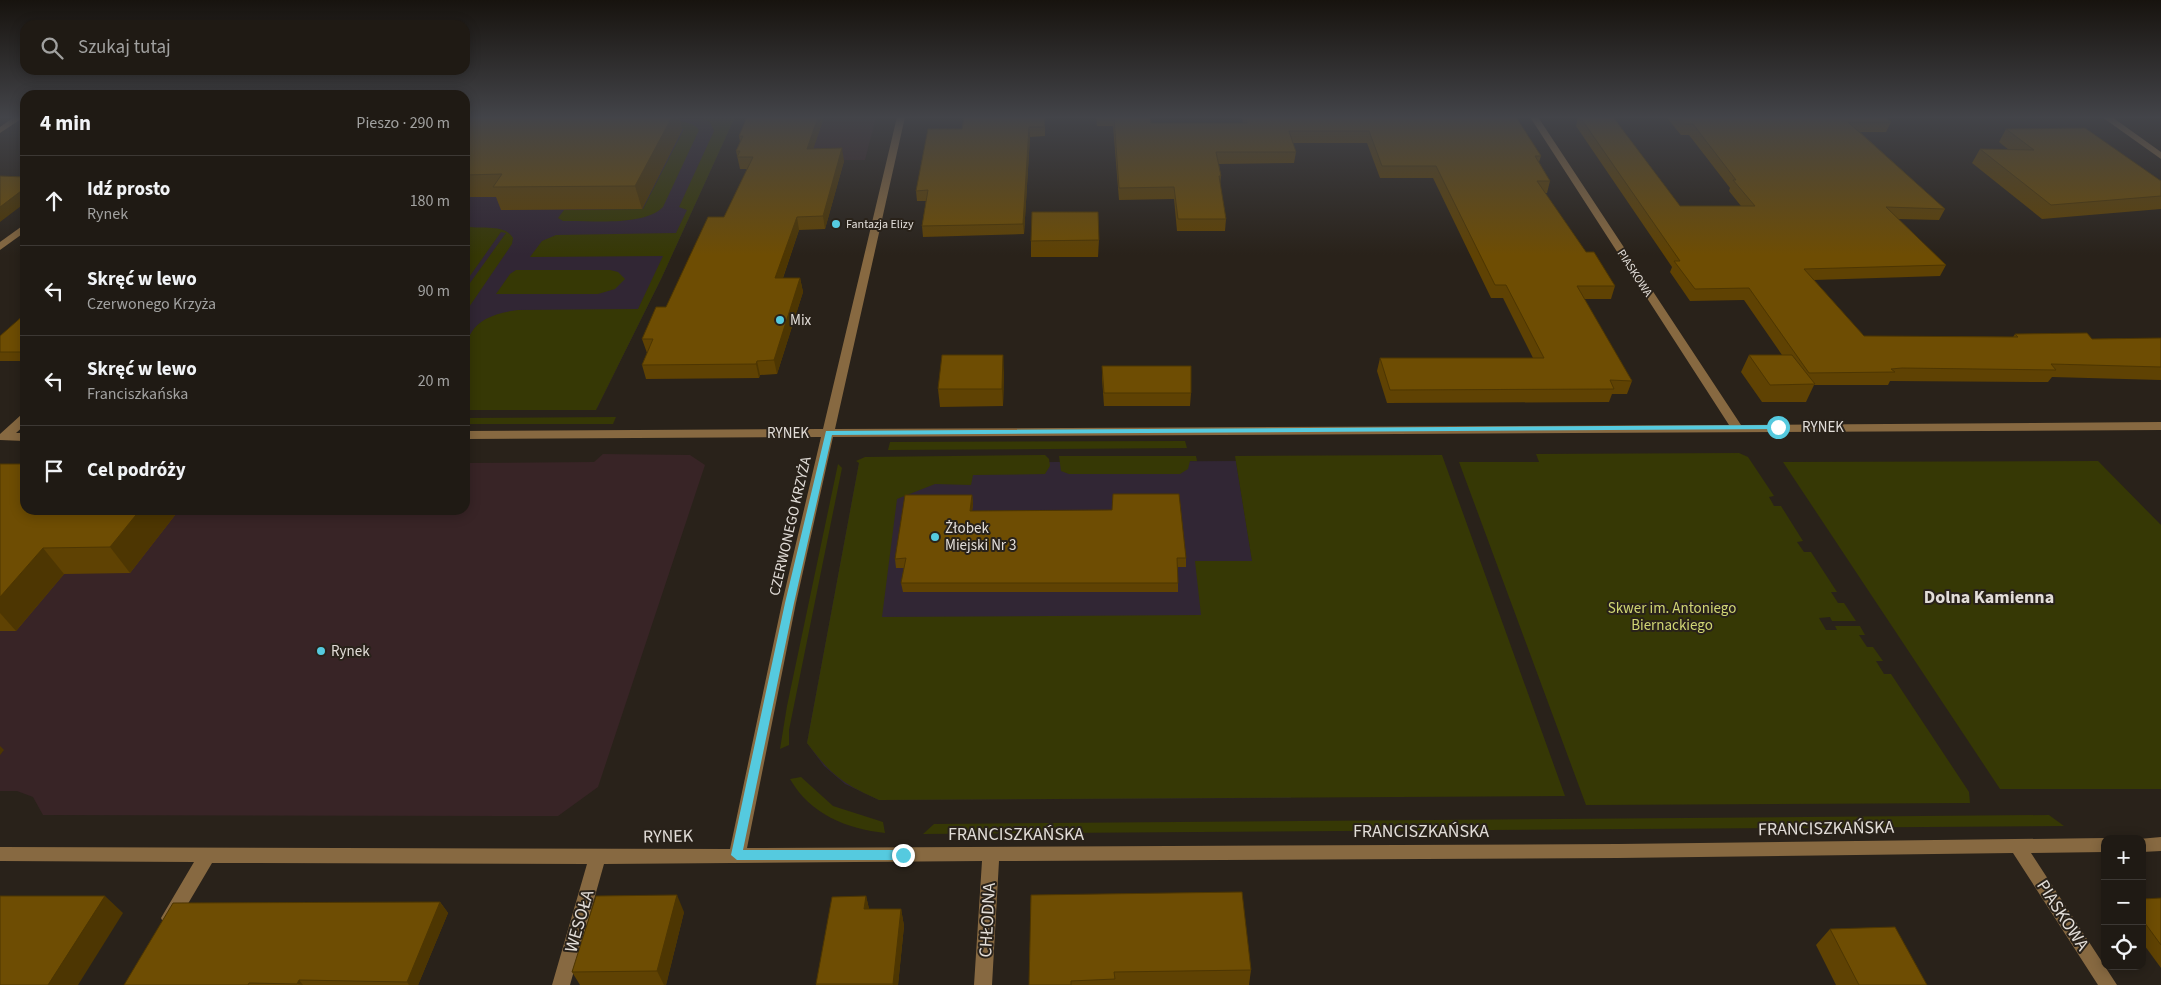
<!DOCTYPE html>
<html lang="pl">
<head>
<meta charset="utf-8">
<style>
  :root { --surface:#1f1a14; --page:#2c2722; --text:#f1f3f6; --muted:#a1a1a0; --line:#3c3834 }
  body { margin:0; font-family:"Source Sans 3",sans-serif; background:var(--page); color:var(--text) }
  .controls { position:absolute; right:15px; bottom:15px; display:grid; overflow:hidden; border-radius:10px; box-shadow:0 2px 12px #0003 }
  .controls button { width:45px; height:45px; display:grid; place-items:center; padding:0; border:0; border-bottom:1px solid var(--line); background:var(--surface); color:var(--text); font:25px sans-serif }
  .stop { position:absolute; width:15px; height:15px; margin:-11px; border:4px solid #55cadf; border-radius:50%; background:#fff }
  .stop.end { background:#55cadf; border-color:#fff; box-shadow:0 1px 5px #0008 }
  .list { margin:0; padding:0; list-style:none }
  h2 { display:flex; justify-content:space-between; align-items:center; height:65px; margin:0; padding:0 20px; font-size:21px }
  h2 small { font-size:16px; font-weight:400; color:var(--muted) }
  .list li { display:grid; grid-template-columns:32px 1fr auto; gap:15px; align-items:center; box-sizing:border-box; height:90px; padding:0 20px; border-top:1px solid var(--line) }
  .list b { display:block; font-size:19px; white-space:nowrap }
  .list p { margin:0; font-size:16px; white-space:nowrap; color:var(--muted) }
  .list em { font-size:16px; font-style:normal; color:var(--muted) }
  .icon { flex:none; width:28px; height:28px; fill:none; stroke:currentColor; stroke-width:2; stroke-linecap:round; stroke-linejoin:round }
  .map { position:relative; flex:none; width:2161px; height:985px; overflow:hidden }
  .search { position:absolute; background:var(--surface); box-shadow:0 2px 12px #0003; left:20px; top:20px; width:450px; height:55px; display:flex; align-items:center; gap:12px; box-sizing:border-box; padding:0 18px; border-radius:15px; color:var(--muted); font-size:19px }
  .panel { position:absolute; background:var(--surface); box-shadow:0 2px 12px #0003; left:20px; top:90px; width:450px; height:425px; border-radius:15px }
  .map>svg:first-child { display:block }
  .commercial { fill:#382426 }
  .education { fill:#312634 }
  .green { fill:#363805 }
  .lines { fill:none; stroke-linecap:round; stroke-linejoin:round }
  .minor { fill:#876941; fill-rule:evenodd }
  .wall { fill:#5f4203 }
  .shaded-wall { fill:#4d3602 }
  .building { fill:#6e4d03; stroke:#4d3602 }
  .route { fill:#55cadf }
  .poi-dot { fill:#55cadf; stroke:#29221a; stroke-width:2 }
  .labels { text-anchor:middle; stroke-width:4; stroke-linejoin:round; paint-order:stroke }
  .far-poi-label { font-size:12px; fill:#e2ddd8; stroke:#29221a; text-anchor:start }
  .far-street-label { font-size:12px; fill:#e2ddd8; stroke:#29221a }
  .poi-label { font-size:15px; fill:#e2ddd8; stroke:#29221a; text-anchor:start }
  .street-label { font-size:15px; fill:#e2ddd8; stroke:#29221a }
  .park-label { font-size:15px; fill:#d0d574; stroke:#29221a }
  .quarter-label { font-size:18px; font-weight:bold; fill:#e2ddd8; stroke:#29221a }
  .near-street-label { font-size:18px; fill:#e2ddd8; stroke:#29221a }
</style>
</head>
<body>
<div class="map">
<svg width="2161" height="985" viewBox="0 0 2161 985">
  <rect width="100%" height="100%" fill="#29221a"/>
  <!-- commercial -->
  <g class="commercial">
    <polygon points="777,117 876,117 865,160 760,160"/>
    <polygon points="603,454 690,455 705,465 598,787 558,816 43,815 33,797 17,791 0,791 0,465 25,510 465,510 465,463 594,462"/>
  </g>
  <!-- education -->
  <g class="education">
    <polygon points="465,117 735,117 662,277 597,408 465,409"/>
    <polygon points="1236,461 1291,798 879,800 845,784 824,766 807,743 859,463"/>
  </g>
  <!-- green -->
  <g class="green">
    <path d="M699,117h36l-73,160 -66,133h-131c0,-51 -14,-92 53,-100l120,-1 25,-53 -133,1 12,-16 14,-6 120,-2 11,-23 -8,-3 35,-76 -4,-9z"/>
    <path d="M649,122c14,0 41,-5 50,8l-36,77c-20,20 -72,13 -100,14l-5,-3 6,-8 79,-1 41,-80h-40z"/>
    <path d="M465,226c14,4 40,-3 48,12l-1,6 -47,69v-23l41,-57 -5,-1 -36,51z"/>
    <polygon points="516,270 610,270 618,272 625,279 615,289 598,294 496,294 510,274"/>
    <polygon points="616,417 613,424 465,424 465,418"/>
    <polygon points="1185,441 1187,448 888,450 890,442"/>
    <polygon points="1739,453 1748,457 1774,496 1769,497 1774,506 1781,506 1803,541 1797,542 1804,552 1811,552 1837,592 1831,592 1838,603 1844,603 1856,621 1832,621 1830,617 1819,618 1826,630 1837,630 1835,626 1860,626 1865,635 1859,635 1867,647 1873,647 1883,661 1876,661 1884,674 1891,674 1969,792 1970,803 1586,805 1459,462 1539,462 1536,454"/>
    <path d="M1045,455l4,4 1,7 -5,8 -72,1 -2,10 -36,-1 -38,15 -15,118 319,-2 -6,-54h57l-17,-105 207,-1 123,341 -686,4c-37,-17 -47,-24 -72,-57l52,-280 -3,-2 9,-4z"/>
    <polygon points="1059,456 1196,456 1197,461 1190,461 1188,469 1180,474 1069,474 1061,471"/>
    <polygon points="2098,461 2161,525 2161,789 2000,789 1783,462"/>
    <polygon points="838,464 842,468 789,730 789,745 780,749 787,706"/>
    <path d="M801,777l32,29 50,16 2,11c-38,-4 -75,-19 -95,-54z"/>
    <polygon points="2049,815 2064,826 923,834 934,824"/>
  </g>
  <g class="lines">
    <!-- minor -->
    <g class="minor">
      <polygon points="14,117 24,117 0,133 0,127"/>
      <polygon points="897,117 905,117 835,429 1729,425 1530,117 1538,117 1741,425 2161,422 2161,430 833,437 796,603 747,848 1618,844 2105,838 2108,839 2105,839 2105,852 2031,853 2117,985 2098,985 2013,853 1618,858 999,861 992,985 974,985 982,861 604,864 570,985 552,985 587,864 212,863 176,924 170,926 164,924 161,918 194,862 0,861 0,847 730,849 782,603 821,437 465,439 465,431 823,429"/>
      <polygon points="2102,117 2112,117 2161,152 2161,159"/>
      <polygon points="25,224 25,232 0,250 0,242"/>
      <polygon points="25,414 25,425 16,433 25,433 25,441 0,440 0,434 21,415"/>
      <polygon points="2161,837 2161,851 2142,852 2142,839 2139,839"/>
    </g>
  </g>
  <!-- wall -->
  <g class="wall">
    <polygon points="465,117 679,117 682,130 642,209 501,210 496,197 465,197"/>
    <polygon points="747,117 824,117 813,149 844,161 825,229 799,230 783,278 800,278 803,292 777,374 760,375 759,378 646,379 642,365 647,353 642,339 666,307 724,217 747,169 740,169 736,151 740,142 739,136"/>
    <polygon points="1045,117 1045,136 1030,137 1024,234 923,237 922,226 926,201 917,201 916,191 962,129"/>
    <polygon points="1096,117 1150,117 1151,123 1243,123 1242,117 1516,117 1541,156 1539,162 1550,181 1547,193 1545,193 1586,252 1615,286 1611,299 1584,299 1632,381 1627,394 1612,394 1609,402 1387,403 1377,371 1380,358 1533,358 1503,298 1491,298 1433,178 1380,178 1367,143 1293,143 1296,152 1294,163 1219,164 1221,176 1220,184 1226,219 1225,231 1177,231 1174,199 1119,200 1113,126 1097,126"/>
    <polygon points="1578,117 1613,117 1680,206 1741,206 1729,191 1730,188 1689,135 1681,135 1666,117 1885,117 1891,122 1886,132 1860,132 1945,209 1939,220 1898,219 1946,265 1940,276 1814,280 1864,336 2013,337 2015,334 2092,339 2161,338 2161,380 2052,377 2048,382 1890,381 1888,385 1814,385 1806,402 1762,402 1741,372 1749,355 1782,355 1744,300 1690,301 1670,272 1672,267 1576,126"/>
    <polygon points="2006,129 2161,181 2161,209 2042,219 1972,163 1980,149 2009,150 1999,142"/>
    <polygon points="1099,240 1098,257 1031,257 1031,241"/>
    <polygon points="25,314 25,361 0,361 0,336"/>
    <polygon points="1102,366 1191,393 1190,406 1104,406 1102,378"/>
    <polygon points="1004,372 1003,406 940,407 938,389"/>
    <polygon points="0,464 179,510 130,573 64,574 16,631 0,631"/>
    <polygon points="972,495 973,504 972,511 1186,558 1186,567 1178,567 1178,592 903,592 901,583 904,568 896,568 895,559"/>
    <polygon points="1031,895 1251,970 1249,985 1029,985"/>
    <polygon points="866,896 869,909 901,909 904,926 898,985 816,985 816,984"/>
    <polygon points="2161,898 2161,968 2142,942 2142,899"/>
    <polygon points="440,902 448,913 418,985 124,985"/>
    <polygon points="684,912 666,985 580,985 572,972"/>
    <polygon points="1830,929 1927,985 1836,985 1816,945"/>
  </g>
  <!-- shaded-wall -->
  <g class="shaded-wall">
    <polygon points="672,117 679,117 682,130 642,209 635,186"/>
    <polygon points="818,117 824,117 809,161 807,149"/>
    <polygon points="1029,127 1030,137 1024,234 1023,224"/>
    <polygon points="842,148 844,161 825,229 823,216"/>
    <polygon points="25,188 25,203 0,222 0,207"/>
    <polygon points="797,217 799,230 778,292 775,278"/>
    <polygon points="800,278 803,292 777,374 774,360"/>
    <polygon points="1003,355 1004,372 1003,406 1002,389"/>
    <polygon points="757,361 760,375 759,378 756,364"/>
    <polygon points="972,495 973,504 971,520 970,511"/>
    <polygon points="140,510 179,510 130,573 110,547"/>
    <polygon points="43,548 64,574 16,631 0,613 0,597"/>
    <polygon points="0,746 4,750 0,755"/>
    <polygon points="677,895 684,912 666,985 664,985 657,971"/>
    <polygon points="105,896 123,913 78,985 48,985"/>
    <polygon points="866,896 870,913 864,909"/>
    <polygon points="440,902 448,913 418,985 409,985 407,982"/>
    <polygon points="901,909 904,926 898,985 893,985"/>
    <polygon points="299,980 303,985 297,984"/>
  </g>
  <!-- building -->
  <g class="building">
    <polygon points="465,117 672,117 635,186 493,187 502,174 465,175"/>
    <polygon points="747,117 818,117 807,149 842,148 823,216 797,217 775,278 800,278 774,360 757,361 756,364 642,365 653,339 642,339 656,307 666,307 708,217 724,217 753,157 737,157 740,151 736,151 743,136 739,136"/>
    <polygon points="964,117 1045,117 1044,127 1029,127 1023,224 922,226 928,190 916,191 928,129 962,129"/>
    <rect x="1097" y="117" width="16" height="1"/>
    <polygon points="1114,117 1150,117 1151,123 1247,123 1246,117 1516,117 1541,156 1535,156 1550,181 1537,181 1586,252 1594,252 1615,286 1577,286 1632,381 1610,380 1614,389 1390,390 1380,358 1544,358 1506,285 1495,285 1436,166 1382,166 1369,131 1289,131 1296,152 1216,152 1221,176 1219,176 1226,219 1178,219 1174,187 1119,188"/>
    <polygon points="1580,117 1613,117 1680,206 1755,206 1733,180 1736,180 1693,124 1685,124 1679,117 1885,117 1891,122 1848,122 1945,209 1886,207 1946,265 1804,269 1864,336 2018,337 2015,334 2087,333 2092,339 2161,338 2161,367 2051,364 2056,370 1902,368 1891,369 1895,372 1809,373 1749,288 1695,289 1674,261 1680,261"/>
    <polygon points="2085,128 2161,181 2161,196 2051,205 1980,149 2034,150 2006,129"/>
    <polygon points="0,176 25,177 25,188 0,207"/>
    <polygon points="1032,212 1098,212 1099,240 1031,241"/>
    <polygon points="25,314 25,352 0,352 0,336"/>
    <polygon points="942,355 1003,355 1002,389 938,389"/>
    <polygon points="1749,355 1792,355 1815,384 1770,385"/>
    <polygon points="1102,366 1191,366 1191,393 1104,393"/>
    <polygon points="0,464 25,464 25,510 140,510 110,547 43,548 0,597"/>
    <polygon points="1113,494 1179,494 1186,558 1177,558 1178,583 901,583 906,558 895,559 905,495 972,495 970,511 1112,510"/>
    <polygon points="1242,892 1251,970 1114,972 1115,979 1071,981 1071,985 1029,985 1031,895"/>
    <polygon points="677,895 657,971 572,972 596,896"/>
    <polygon points="0,896 105,896 48,985 0,985"/>
    <polygon points="866,896 864,909 901,909 893,984 816,984 832,897"/>
    <polygon points="2161,898 2161,945 2142,919 2142,899"/>
    <polygon points="440,902 407,982 299,980 297,984 249,983 248,985 124,985 173,903"/>
    <polygon points="1895,927 1927,985 1859,985 1830,929"/>
  </g>
  <!-- sky -->
  <linearGradient id="sky" x2="0" y2="1"><stop stop-color="#17130e"/><stop offset="0.46" stop-color="#434449"/><stop offset="1" stop-color="#434449" stop-opacity="0"/></linearGradient>
  <rect width="2161" height="255" fill="url(#sky)"/>
  <!-- route -->
  <polygon class="route" points="1778,425 1780,426 1780,429 832,435 794,603 743,850 903,850 908,855 903,860 737,860 731,855 785,603 826,431"/>
  <!-- markers -->
  <g class="poi-dot">
    <circle cx="836" cy="224" r="5"/>
    <circle cx="780" cy="320" r="5"/>
    <circle cx="935" cy="537" r="5"/>
    <circle cx="321" cy="651" r="5"/>
  </g>
  <g class="labels">
    <!-- far-poi labels -->
    <g class="far-poi-label">
      <text x="846" y="228">Fantazja Elizy</text>
    </g>
    <!-- far-street labels -->
    <g class="far-street-label">
      <text transform="translate(1635 273) rotate(57)" y="4">PIASKOWA</text>
    </g>
    <!-- poi labels -->
    <g class="poi-label">
      <text x="790" y="325">Mix</text>
      <text x="945" y="533">Żłobek<tspan x="945" dy="17">Miejski Nr 3</tspan></text>
      <text x="331" y="656">Rynek</text>
    </g>
    <!-- street labels -->
    <g class="street-label">
      <text x="1823" y="432">RYNEK</text>
      <text x="788" y="438">RYNEK</text>
      <text transform="translate(790 526) rotate(-77)" y="5">CZERWONEGO KRZYŻA</text>
    </g>
    <!-- park labels -->
    <g class="park-label">
      <text x="1672" y="613">Skwer im. Antoniego<tspan x="1672" dy="17">Biernackiego</tspan></text>
    </g>
    <!-- quarter labels -->
    <g class="quarter-label">
      <text x="1989" y="603">Dolna Kamienna</text>
    </g>
    <!-- near-street labels -->
    <g class="near-street-label">
      <text transform="translate(1826 828) rotate(-1)" y="6">FRANCISZKAŃSKA</text>
      <text x="1421" y="837">FRANCISZKAŃSKA</text>
      <text x="1016" y="840">FRANCISZKAŃSKA</text>
      <text transform="translate(668 836) rotate(-1)" y="6">RYNEK</text>
      <text transform="translate(2063 915) rotate(57)" y="6">PIASKOWA</text>
      <text transform="translate(987 920) rotate(-87)" y="6">CHŁODNA</text>
      <text transform="translate(579 921) rotate(-74)" y="6">WESOŁA</text>
    </g>
  </g>
</svg>
<div class="controls">
<button>+</button>
<button>−</button>
<button><svg class="icon" aria-label="locate" viewBox="0 0 24 24"><circle cx="12" cy="12" r="6"/><path d="M12 2v4M12 18v4M2 12h4M18 12h4"/></svg></button>
</div>
<div class="stop" style="left:1778px;top:427px"></div>
<div class="stop end" style="left:903px;top:855px"></div>
<div class="search"><svg class="icon" aria-label="search" viewBox="0 0 24 24"><circle cx="10" cy="10" r="6"/><path d="M15 15l6 6"/></svg>Szukaj tutaj</div>
<section class="panel">
<h2>4 min<small>Pieszo · 290 m</small></h2>
<ul class="list">
<li><svg class="icon" aria-label="ahead" viewBox="0 0 24 24"><path d="M12 20V5M6 11l6-6 6 6"/></svg><div><b>Idź prosto</b><p>Rynek</p></div><em>180 m</em></li>
<li><svg class="icon" aria-label="left" viewBox="0 0 24 24"><path d="M17 20v-9H6M10 6l-5 5 5 5"/></svg><div><b>Skręć w lewo</b><p>Czerwonego Krzyża</p></div><em>90 m</em></li>
<li><svg class="icon" aria-label="left" viewBox="0 0 24 24"><path d="M17 20v-9H6M10 6l-5 5 5 5"/></svg><div><b>Skręć w lewo</b><p>Franciszkańska</p></div><em>20 m</em></li>
<li><svg class="icon" aria-label="arrive" viewBox="0 0 24 24"><path d="M6 21V4h12l-3 4 3 4H6"/></svg><div><b>Cel podróży</b></div></li>
</ul>
</section>
</div>
</body>
</html>
